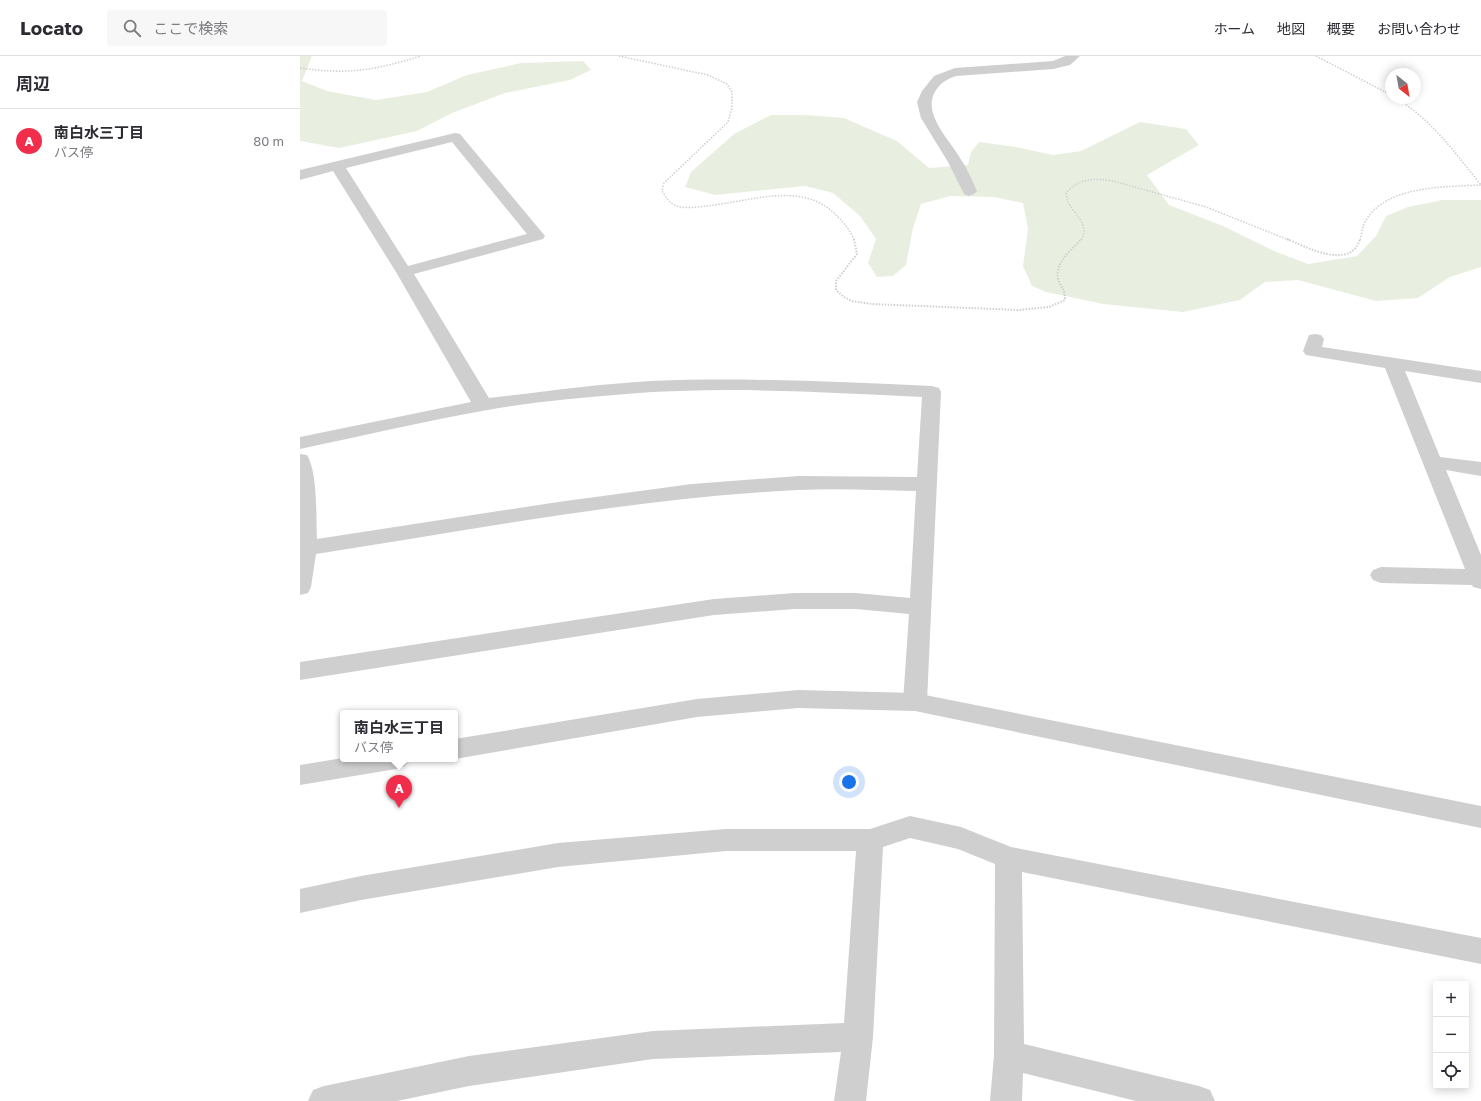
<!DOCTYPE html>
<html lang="ja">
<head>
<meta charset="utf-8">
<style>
  :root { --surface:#fff; --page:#f7f7f7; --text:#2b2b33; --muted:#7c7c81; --line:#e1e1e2; --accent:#f02d4a }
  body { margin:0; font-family:"Golos Text","Noto Sans JP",sans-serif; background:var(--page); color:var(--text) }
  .controls { position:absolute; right:12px; bottom:12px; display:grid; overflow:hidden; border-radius:4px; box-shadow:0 2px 10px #0003 }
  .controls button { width:36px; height:36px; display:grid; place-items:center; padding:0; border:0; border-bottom:1px solid var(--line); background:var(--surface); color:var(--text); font:20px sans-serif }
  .compass { position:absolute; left:1085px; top:12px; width:36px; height:36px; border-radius:50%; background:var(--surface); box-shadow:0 2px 10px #0003; rotate:149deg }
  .you { position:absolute; left:549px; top:726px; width:14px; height:14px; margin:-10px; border:3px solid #fff; border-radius:50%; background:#1a73e8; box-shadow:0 0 0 6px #1a73e833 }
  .badge { display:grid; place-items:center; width:26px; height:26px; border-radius:50%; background:var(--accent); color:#fff; font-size:13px; font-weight:700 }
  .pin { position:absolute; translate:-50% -33px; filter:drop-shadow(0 1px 2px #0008) }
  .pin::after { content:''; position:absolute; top:21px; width:14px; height:12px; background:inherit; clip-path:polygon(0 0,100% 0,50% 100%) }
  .popup { position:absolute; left:40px; top:654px; width:118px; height:52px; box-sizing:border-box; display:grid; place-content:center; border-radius:4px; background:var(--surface); filter:drop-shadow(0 1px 3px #0005); font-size:13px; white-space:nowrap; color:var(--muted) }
  .popup b { font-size:15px; color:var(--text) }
  .popup::after { content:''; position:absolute; left:50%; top:100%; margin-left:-8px; border:8px solid transparent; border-top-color:var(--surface) }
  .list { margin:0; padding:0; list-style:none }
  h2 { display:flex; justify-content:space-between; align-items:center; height:52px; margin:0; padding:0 16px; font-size:17px }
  h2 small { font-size:13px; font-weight:400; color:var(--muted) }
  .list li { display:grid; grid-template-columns:26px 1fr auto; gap:12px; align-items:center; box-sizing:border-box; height:64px; padding:0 16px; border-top:1px solid var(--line) }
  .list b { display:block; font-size:15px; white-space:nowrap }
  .list p { margin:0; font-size:13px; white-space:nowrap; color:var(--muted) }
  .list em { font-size:13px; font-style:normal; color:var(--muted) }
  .icon { flex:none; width:22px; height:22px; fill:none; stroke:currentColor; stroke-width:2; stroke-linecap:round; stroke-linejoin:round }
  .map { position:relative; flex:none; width:1181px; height:1045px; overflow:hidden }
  header { display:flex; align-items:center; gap:24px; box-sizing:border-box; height:56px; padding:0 20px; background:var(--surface); border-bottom:1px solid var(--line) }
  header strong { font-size:19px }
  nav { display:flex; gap:22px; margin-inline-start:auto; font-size:14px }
  .search { width:280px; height:36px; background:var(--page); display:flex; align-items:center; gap:10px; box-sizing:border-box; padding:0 14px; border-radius:4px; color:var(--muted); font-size:15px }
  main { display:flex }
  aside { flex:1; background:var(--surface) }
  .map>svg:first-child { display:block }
  .green { fill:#e9efe0 }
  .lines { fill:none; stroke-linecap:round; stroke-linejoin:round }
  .path-far1 { stroke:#cfcfcf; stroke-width:1.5; stroke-dasharray:1.5 1.5; stroke-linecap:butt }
  .path { stroke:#cfcfcf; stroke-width:2; stroke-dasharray:1.5 1.5; stroke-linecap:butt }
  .minor { fill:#cfcfcf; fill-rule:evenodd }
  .tertiary { fill:#cfcfcf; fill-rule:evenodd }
</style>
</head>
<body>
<header>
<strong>Locato</strong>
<div class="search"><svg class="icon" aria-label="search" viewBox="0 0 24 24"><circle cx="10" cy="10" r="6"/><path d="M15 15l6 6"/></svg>ここで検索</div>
<nav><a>ホーム</a><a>地図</a><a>概要</a><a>お問い合わせ</a></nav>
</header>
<main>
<aside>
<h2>周辺<small></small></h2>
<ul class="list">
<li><span class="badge">A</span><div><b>南白水三丁目</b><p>バス停</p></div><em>80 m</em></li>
</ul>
</aside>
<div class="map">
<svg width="1181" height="1045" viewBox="0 0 1181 1045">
  <rect width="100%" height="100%" fill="#fff"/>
  <!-- green -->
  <g class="green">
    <polygon points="0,0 12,0 2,25 27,35 76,44 127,36 167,19 221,7 283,5 291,14 270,24 205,37 152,57 117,75 39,92 0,85"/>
    <polygon points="471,59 506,59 544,62 597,85 629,112 668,109 671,96 679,86 716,91 753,99 781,95 840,66 886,73 899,89 847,119 869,149 923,170 974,195 1008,208 1057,200 1076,180 1086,160 1108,151 1142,144 1181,144 1181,211 1150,221 1118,242 1076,245 998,224 965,226 940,244 883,256 803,248 746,236 732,230 723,210 728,173 723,147 693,141 650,140 621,148 613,172 606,209 593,220 577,221 568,207 576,183 560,160 533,137 505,130 415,139 385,131 391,116 434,78"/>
  </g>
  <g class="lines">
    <!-- path-far1 -->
    <g class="path-far1">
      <path d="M319,0l89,19 19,9 5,8v16l-4,14 -64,61 -2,8c4,6 8,13 15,15 9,3 21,1 30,0 41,-4 93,-25 127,7 8,8 16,16 20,27"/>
      <polyline points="1016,0 1091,39"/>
      <path d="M0,12c49,7 75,2 121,-12"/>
      <path d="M1096,42c36,22 59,55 85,87"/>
      <path d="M781,184c10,-14 -7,-26 -13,-38 -1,-2 -1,-6 -2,-9 13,-15 29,-15 47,-12l93,26 83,33"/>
      <path d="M1060,184c2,-6 2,-13 5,-18 20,-37 80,-35 116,-37"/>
    </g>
    <!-- path -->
    <g class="path">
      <path d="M554,183l3,15 -21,27v9l8,7 8,4 20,3 147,6 30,-3 16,-7c0,-12 -4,-12 -7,-21 -4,-16 15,-31 24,-40"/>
      <path d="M987,183c19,8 64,32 73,0"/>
    </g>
    <!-- minor -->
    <g class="minor">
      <path d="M765,0h15l-10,9 -17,4 -97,7c-9,3 -14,6 -20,14 -15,23 13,49 24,68 7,10 12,22 17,33l-3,3 -5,2 -5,-2 -16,-32 -27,-44 -4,-16 5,-11 12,-15 21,-8 98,-7z"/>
      <path d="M155,77l5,1 85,102 -2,3 -129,35 75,124c54,-6 108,-14 162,-17 94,-4 187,1 281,5l7,2 2,4 -14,310 -3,7 -9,2 -9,-2 -3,-7 6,-88 -53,-5h-61l-81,6 -414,65v-18l414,-63 81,-6h61l54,5 6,-107c-39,-1 -79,-3 -118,-1 -162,8 -322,39 -482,64l-5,33 -3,6 -8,2v-141l7,1c11,18 9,63 10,84l241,-37 134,-18 107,-8 118,1 5,-80c-98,-5 -197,-11 -296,-3 -48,4 -97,8 -144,17 -61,11 -121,25 -182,38v-12l171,-35 -75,-130 -63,-101 -33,9v-10zM152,86l75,92 -119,32 -62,-98z"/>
      <polygon points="1015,278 1021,279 1024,283 1022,291 1181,315 1181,327 1105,315 1140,401 1181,406 1181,420 1146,414 1181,499 1181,533 1173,531 1172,529 1081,527 1073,524 1070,519 1073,514 1081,511 1165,513 1085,312 1006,299 1003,295 1009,279"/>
      <polygon points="610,760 661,771 711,791 1181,882 1181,908 722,816 724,988 899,1030 910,1034 915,1045 836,1045 723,1017 722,1045 690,1045 694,999 695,808 658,793 610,782 583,791 573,981 566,1045 534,1045 541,996 353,1003 169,1030 97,1045 8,1045 13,1034 24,1030 169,1000 353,975 544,967 556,795 426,795 258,811 61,844 0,857 0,833 61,820 258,787 426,773 570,773"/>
    </g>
    <!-- tertiary -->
    <g class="tertiary">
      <polygon points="498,634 615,637 1181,750 1181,772 615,655 498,652 397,661 155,703 155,683 397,643"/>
      <polygon points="43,702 43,703 109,703 105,710 96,713 0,729 0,709"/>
    </g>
  </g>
</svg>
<div class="controls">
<button>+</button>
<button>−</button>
<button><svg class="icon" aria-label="locate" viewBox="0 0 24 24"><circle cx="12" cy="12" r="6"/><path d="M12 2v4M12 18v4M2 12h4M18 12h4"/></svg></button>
</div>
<svg class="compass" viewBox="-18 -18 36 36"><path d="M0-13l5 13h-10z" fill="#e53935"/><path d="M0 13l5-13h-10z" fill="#7c7c81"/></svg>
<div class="you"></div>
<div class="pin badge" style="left:99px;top:752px">A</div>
<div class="popup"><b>南白水三丁目</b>バス停</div>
</div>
</main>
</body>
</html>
